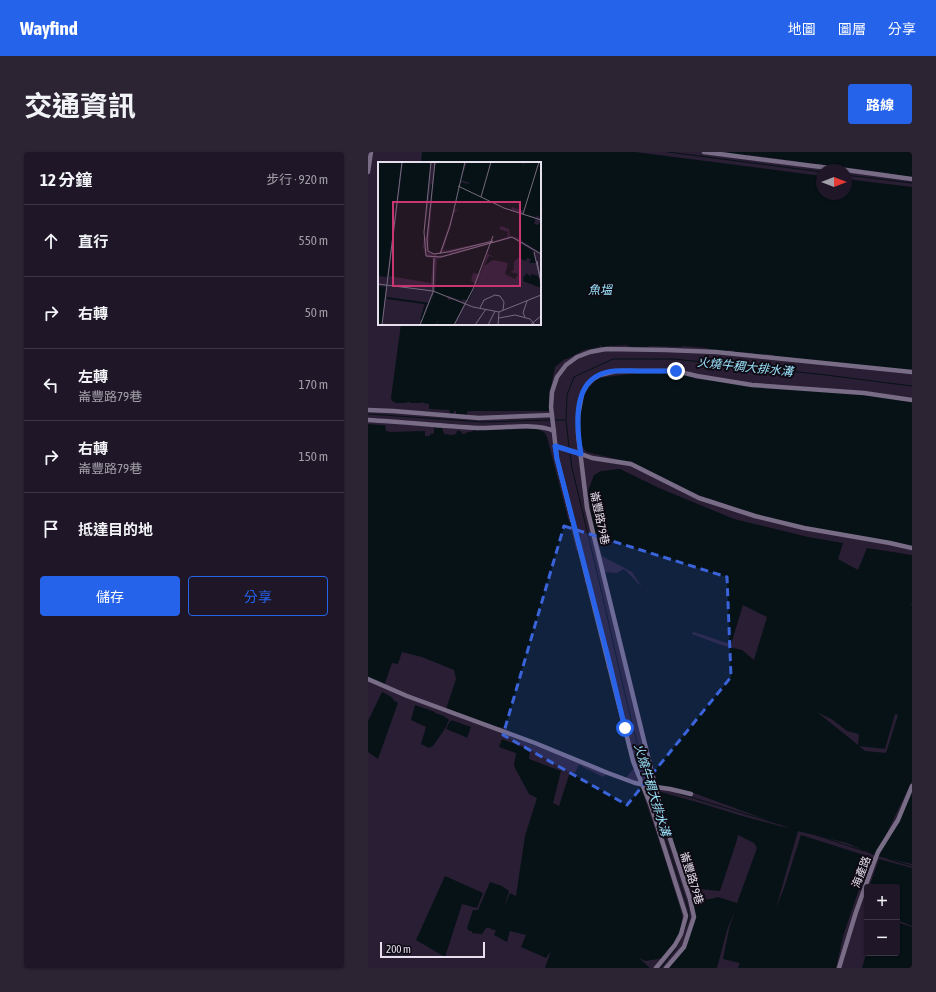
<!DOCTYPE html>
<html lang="zh-TW">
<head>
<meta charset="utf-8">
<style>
  :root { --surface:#1f1627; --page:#2c2333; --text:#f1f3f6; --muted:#a19fa7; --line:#3c3544; --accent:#2563eb }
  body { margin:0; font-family:"Asap Condensed","Noto Sans TC",sans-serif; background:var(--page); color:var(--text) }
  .controls { position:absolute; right:12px; bottom:12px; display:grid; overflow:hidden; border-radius:4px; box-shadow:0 1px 3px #0004 }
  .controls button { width:36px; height:36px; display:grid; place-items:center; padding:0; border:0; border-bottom:1px solid var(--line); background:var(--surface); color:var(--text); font:20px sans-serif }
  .compass { position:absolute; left:448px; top:12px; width:36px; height:36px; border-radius:50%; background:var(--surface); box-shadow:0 1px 3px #0004; rotate:90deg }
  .scale { position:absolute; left:12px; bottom:10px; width:105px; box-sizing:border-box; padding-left:4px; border:2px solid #e6dfee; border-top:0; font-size:11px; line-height:14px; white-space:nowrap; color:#e6dfee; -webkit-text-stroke:3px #0f0b14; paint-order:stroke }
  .stop { position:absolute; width:12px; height:12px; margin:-9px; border:3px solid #2563eb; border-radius:50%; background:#fff }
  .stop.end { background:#2563eb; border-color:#fff; box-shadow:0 1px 4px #0008 }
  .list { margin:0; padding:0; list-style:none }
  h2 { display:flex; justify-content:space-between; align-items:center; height:52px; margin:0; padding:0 16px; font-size:17px }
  h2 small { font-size:13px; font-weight:400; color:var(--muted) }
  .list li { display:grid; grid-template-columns:26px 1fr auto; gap:12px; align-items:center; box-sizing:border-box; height:72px; padding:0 16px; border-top:1px solid var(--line) }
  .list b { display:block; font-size:15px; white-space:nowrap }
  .list p { margin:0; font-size:13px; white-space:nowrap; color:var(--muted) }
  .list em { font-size:13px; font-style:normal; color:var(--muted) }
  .actions { display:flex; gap:8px; padding:12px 16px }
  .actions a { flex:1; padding:9px 0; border:1px solid var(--accent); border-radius:4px; text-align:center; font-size:14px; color:var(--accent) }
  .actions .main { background:var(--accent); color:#fff }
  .icon { flex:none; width:22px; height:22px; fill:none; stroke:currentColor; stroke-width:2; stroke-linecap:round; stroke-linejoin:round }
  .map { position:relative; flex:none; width:544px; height:816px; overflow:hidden; border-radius:4px }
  header { display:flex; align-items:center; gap:24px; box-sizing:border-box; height:56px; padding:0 20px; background:var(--accent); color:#fff }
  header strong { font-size:19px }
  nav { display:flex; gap:22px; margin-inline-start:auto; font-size:14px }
  .intro { display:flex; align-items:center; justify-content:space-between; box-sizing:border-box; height:96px; padding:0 24px }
  h1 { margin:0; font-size:28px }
  .button { padding:10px 18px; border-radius:4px; background:var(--accent); color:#fff; font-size:14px; font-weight:700 }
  main { display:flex; gap:24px; padding:0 24px }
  aside { flex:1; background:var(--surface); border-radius:4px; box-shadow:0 1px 3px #0004 }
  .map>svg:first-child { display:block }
  .water { fill:#061216; fill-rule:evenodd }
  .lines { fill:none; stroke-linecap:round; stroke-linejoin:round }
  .stream { stroke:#061216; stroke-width:1 }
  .minor { stroke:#796c86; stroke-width:4.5 }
  .route { stroke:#2563eb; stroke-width:5 }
  .marked { fill:#3b64db; fill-opacity:0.2; stroke:#3b64db; stroke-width:3; stroke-dasharray:8 5; stroke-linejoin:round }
  .labels { text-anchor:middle; stroke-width:4; stroke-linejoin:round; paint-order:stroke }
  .street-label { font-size:11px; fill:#e6dfee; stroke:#0f0b14 }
  .water-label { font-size:12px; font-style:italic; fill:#99e0f9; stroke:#0f0b14 }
  .inset-river { fill:none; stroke:#061216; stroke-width:2 }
  .inset-road { fill:none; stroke:#756b7e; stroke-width:1 }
  .view { fill:#c73671; fill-opacity:0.15; stroke:#c73671; stroke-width:2 }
  .inset-edge { fill:none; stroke:#e6dfee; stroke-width:2 }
</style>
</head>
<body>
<header>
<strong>Wayfind</strong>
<nav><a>地圖</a><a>圖層</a><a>分享</a></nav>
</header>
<div class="intro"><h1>交通資訊</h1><a class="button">路線</a></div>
<main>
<aside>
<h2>12 分鐘<small>步行 · 920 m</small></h2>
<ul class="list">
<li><svg class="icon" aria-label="ahead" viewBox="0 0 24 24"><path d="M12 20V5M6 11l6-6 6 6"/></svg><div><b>直行</b></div><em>550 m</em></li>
<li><svg class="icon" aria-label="right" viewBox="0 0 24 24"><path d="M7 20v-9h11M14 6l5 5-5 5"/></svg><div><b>右轉</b></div><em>50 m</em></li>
<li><svg class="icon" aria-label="left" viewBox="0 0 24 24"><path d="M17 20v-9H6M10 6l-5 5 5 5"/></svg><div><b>左轉</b><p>崙豐路79巷</p></div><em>170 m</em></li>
<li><svg class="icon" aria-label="right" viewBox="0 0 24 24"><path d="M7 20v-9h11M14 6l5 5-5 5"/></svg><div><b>右轉</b><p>崙豐路79巷</p></div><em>150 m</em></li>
<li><svg class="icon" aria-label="arrive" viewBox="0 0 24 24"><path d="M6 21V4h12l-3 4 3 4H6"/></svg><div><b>抵達目的地</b></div></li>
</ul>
<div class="actions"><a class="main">儲存</a><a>分享</a></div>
</aside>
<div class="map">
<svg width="544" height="816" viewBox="0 0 544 816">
  <rect width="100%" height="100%" fill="#291e34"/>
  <!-- water -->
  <g class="water">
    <polygon points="54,0 267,0 454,24 454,42 478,42 478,27 544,35 544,220 425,206 407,204 406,204 406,203 397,202 396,203 385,202 385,201 366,200 366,199 360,198 360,200 340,197 340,196 314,194 313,195 281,194 280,195 267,195 267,194 266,195 259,194 259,193 243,194 243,193 241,195 234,195 233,193 231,195 216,198 199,207 197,207 187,215 181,244 181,259 101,259 99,260 99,262 100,263 88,262 88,259 86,259 86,262 81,262 82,261 81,260 82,258 61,257 61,252 55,251 55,250 52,251 42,251 42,250 39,250 39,251 27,251 27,250 25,250 25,249 24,249 23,246 33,172 172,172 172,11 53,11"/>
    <polygon points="356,0 544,0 544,26 525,22 524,23 520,21 450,12 449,14 427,9 380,3 378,4"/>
    <polygon points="278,220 309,220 329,227 372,232 491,242 544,250 544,396 403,368 340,346 339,350 253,308 218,300 211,289 210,258 215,241 230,226"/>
    <path d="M0,272l10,1 1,-1v1h6l1,6 4,1 35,-1v5h5v-2h2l2,-1v-7l2,2h6l2,6 8,1 4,-1 1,-3h3l3,3h2c2,-3 6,-1 9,-4h2l1,2 1,-2 60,-1 7,4 2,4 22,85h3v3l-1,3 5,21 1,2h2l7,28 -2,1 2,4h1l7,27h-2l2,2 13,52 -1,1 1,3h1l26,99 -9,11 15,5 22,66 20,64c1,5 -2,22 -5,26 -6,9 -9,6 -13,18l-19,3 -7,-4 12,11h-105l6,-17 -5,7 -25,-11 5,-12 -16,-4 -3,11 -13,-7 2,-5h-3l-3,-2h-4l-4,6 -10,-1v-2h-3l-2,-3 6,-18h5l12,-28 12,4 7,5 -5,16 6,-14 6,3 9,-60 12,-38 -8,-4 -15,-28 2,-13 -17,-6 3,-8 28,11 -1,9 32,12 -8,32 6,3 11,-34 5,1 4,-8 24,12 5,-4 -99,-37 1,-5 -10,-4 -1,1 -4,-1v-1h-2v-1l-6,-2 -42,-11 11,-33 -2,-9 -32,-13 -20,-5 -4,12 -6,-1 -8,23 -16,-6z"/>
    <path d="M252,317l39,19 75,31 74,18 35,6 -5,16 20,11 9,-22 45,7v49h-3l3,1v176l-33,68 17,-27 16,-36v78l-36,-8 -29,-13 -49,-12 -22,77 8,-20 17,-53 69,22 -27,79 -7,32h-98l2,-5 -17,-4 6,-30 6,-19 -8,20 -10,38h-50l17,-21 10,-28 -3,-16 10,-4h9l8,-2 19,6 20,-55 -3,-5 -16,-8 -1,5 -17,51 -31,-3 -10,-32 6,1 1,-4h-9l-20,-62 43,12 42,13 50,13 -98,-36 -36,-6 -53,-215 12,1 7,-4 18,18 -10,-15 -30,-16 -4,-14 -3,-1 -7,-50 6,-16 7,-4zM375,453l24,12 -13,43 -12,-10 -21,-5 -29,-11 1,-2c13,3 25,9 38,12zM449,560l16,8 14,11 12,3 -1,11zM527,562l3,1 -12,38 -21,-2 -6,-5 26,3z"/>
    <path d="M14,540c6,3 10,4 13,10l1,-1 2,2 -20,56 -10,-7v-31z"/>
    <polygon points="47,553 67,560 67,561 76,564 78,566 79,566 81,568 78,575 65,594 61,596 53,592 58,575 43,568"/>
    <polygon points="83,568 103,575 99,586 94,583 93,585 93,583 78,577 82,569 84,569"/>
    <polygon points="511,707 544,716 544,774 529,768 529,735 501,735"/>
    <polygon points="77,724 115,741 109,756 94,752 77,805 48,788"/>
    <polygon points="529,770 544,775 544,816 494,816 499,799 499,801 529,801"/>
  </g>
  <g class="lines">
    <!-- stream -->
    <g class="stream">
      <polyline points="300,0 454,20"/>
      <polyline points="478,23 544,31"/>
      <polyline points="0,262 115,270 183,268"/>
      <polyline points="186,268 197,268"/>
      <polyline points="201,295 198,268 199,243 206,225 245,207 305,207 458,223 544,234"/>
      <path d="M202,301l2,15c8,33 16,67 24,100 17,72 32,145 52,216"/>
      <polyline points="281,635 320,756 321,767 316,779"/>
      <polyline points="309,641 411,672"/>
      <polyline points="448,683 496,699"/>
      <polyline points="520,707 544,714"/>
      <polyline points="293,816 309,795 311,791"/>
    </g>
    <!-- minor -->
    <g class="minor">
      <polyline points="336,0 477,18"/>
      <polyline points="478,18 544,27"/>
      <polyline points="0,20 3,0"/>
      <polyline points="0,258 25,259 111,266 184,263"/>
      <path d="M0,268c37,2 73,6 110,8 20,1 59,-6 76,3"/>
      <polyline points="187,294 213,302 224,306 263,312 331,346 387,364 436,376 522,391 544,396"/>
      <polyline points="0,527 39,544 167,591 240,621 267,631 288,635 302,637 323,642"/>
      <polyline points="288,816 307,793 313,782 318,764 283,654 270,622 265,609 189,307 183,255 184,240 189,225 198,213 209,205 222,200 238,197 298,198 348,200 544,220"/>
      <polyline points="298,816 316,795 326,765 322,747 294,662 219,356 210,282 210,264 214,242 219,233 225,227 232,223 248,219 308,219 329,224 384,233 496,241 544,248"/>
      <polyline points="471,816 488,760 505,713 510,700 530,668 544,634"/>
    </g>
  </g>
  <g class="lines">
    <!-- route -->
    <path class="route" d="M257,576l-16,-67 -52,-202 -2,-13 26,8c-4,-24 -9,-67 18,-79 12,-6 27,-4 40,-4 12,0 24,0 37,0"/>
  </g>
  <!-- marked area -->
  <path class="marked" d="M196,374l163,51 4,100 -104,128 -124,-70z"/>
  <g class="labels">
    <!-- street labels -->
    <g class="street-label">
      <text transform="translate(232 366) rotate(78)" y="4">崙豐路79巷</text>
      <text transform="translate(493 720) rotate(-69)" y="4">海產路</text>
      <text transform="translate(324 726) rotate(73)" y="4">崙豐路79巷</text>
    </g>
    <!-- water labels -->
    <g class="water-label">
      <text x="232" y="142">魚塭</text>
      <text transform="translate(377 215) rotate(6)" y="4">火燒牛稠大排水溝</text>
      <text transform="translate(284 638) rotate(73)" y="4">火燒牛稠大排水溝</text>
    </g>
  </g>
  <!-- overview -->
  <g transform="translate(10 10)">
    <rect width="163" height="163" fill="#291e34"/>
    <path d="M0,0h24l-15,115 -9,-1zM25,0h28l-8,85 3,10 7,1 -2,25 -42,-7zM60,0h27l-4,20 7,2 2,-1 -9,-3 6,-18h11v2l1,-2h42l3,3 1,-3h16v57l-4,-4 -1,2 -13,-3 1,-3 -12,-4 -1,3 -9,-2v1l-3,9 3,-10 34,10 -2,6 4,1 3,-4v32l-25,-16 -6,-1 -1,-7 -8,-3 -2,3 9,3 -1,5 -15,5 4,-16 -4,15 -49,10 11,-38 4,-3 -4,-1 -14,43 -7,2 -5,-3 7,-86zM134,76l21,13 3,12h-7l2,-4 -4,-1 -1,3 -8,-3 -4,4v8l-4,2 8,2 -3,5 -10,-5 3,-11 -15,-3 -9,6 5,-10 5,1 -6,-3 1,-5 -9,25 -7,-1 -2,8 5,3 -8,17 -5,-2 -1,2 -27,-10 2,-32zM148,111l5,4v-3l7,2 3,12 -18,-7 1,-5 5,1 -4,-1zM0,124l8,1 -4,38h-4zM56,129l13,4 1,5 6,-1 10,5 -10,21h-18l4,-8 -5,8h-15l9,-21 2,1z" fill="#061216"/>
    <path class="inset-river" d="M115,74l4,-14M47,75l7,-53M59,93l12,-2M9,136l43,6 2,-7M43,158l5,-17"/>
    <path class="inset-road" d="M53,0l-7,70 2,24 15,1 71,-20 29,17M57,0l-8,77 1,12 6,3 14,-2 45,-11M80,24l46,22 37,12M103,35l10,-35M145,52l16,-52M156,90l7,30M62,92l10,-28 15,-64M159,99l3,16M0,122l55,7 40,16 26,5 42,-17M102,146l4,-8 11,-5 5,1 4,6 -1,8M147,155l-2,-4 4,-12M121,156l16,-3 15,4 5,6M4,163l20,-163M42,163l13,-33 1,-34M76,163l19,-36 20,-53M97,163l11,-16M110,163l7,-14M120,163l1,-13M152,163l11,-9"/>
    <path class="view" d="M15,40h127v84h-127z"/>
    <rect width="163" height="163" class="inset-edge"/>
  </g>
</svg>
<div class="controls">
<button>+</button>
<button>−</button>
</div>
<svg class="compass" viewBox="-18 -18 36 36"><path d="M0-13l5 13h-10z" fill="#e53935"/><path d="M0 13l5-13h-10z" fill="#a19fa7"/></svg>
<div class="scale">200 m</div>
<div class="stop" style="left:257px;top:576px"></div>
<div class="stop end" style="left:308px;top:219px"></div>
</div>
</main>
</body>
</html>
